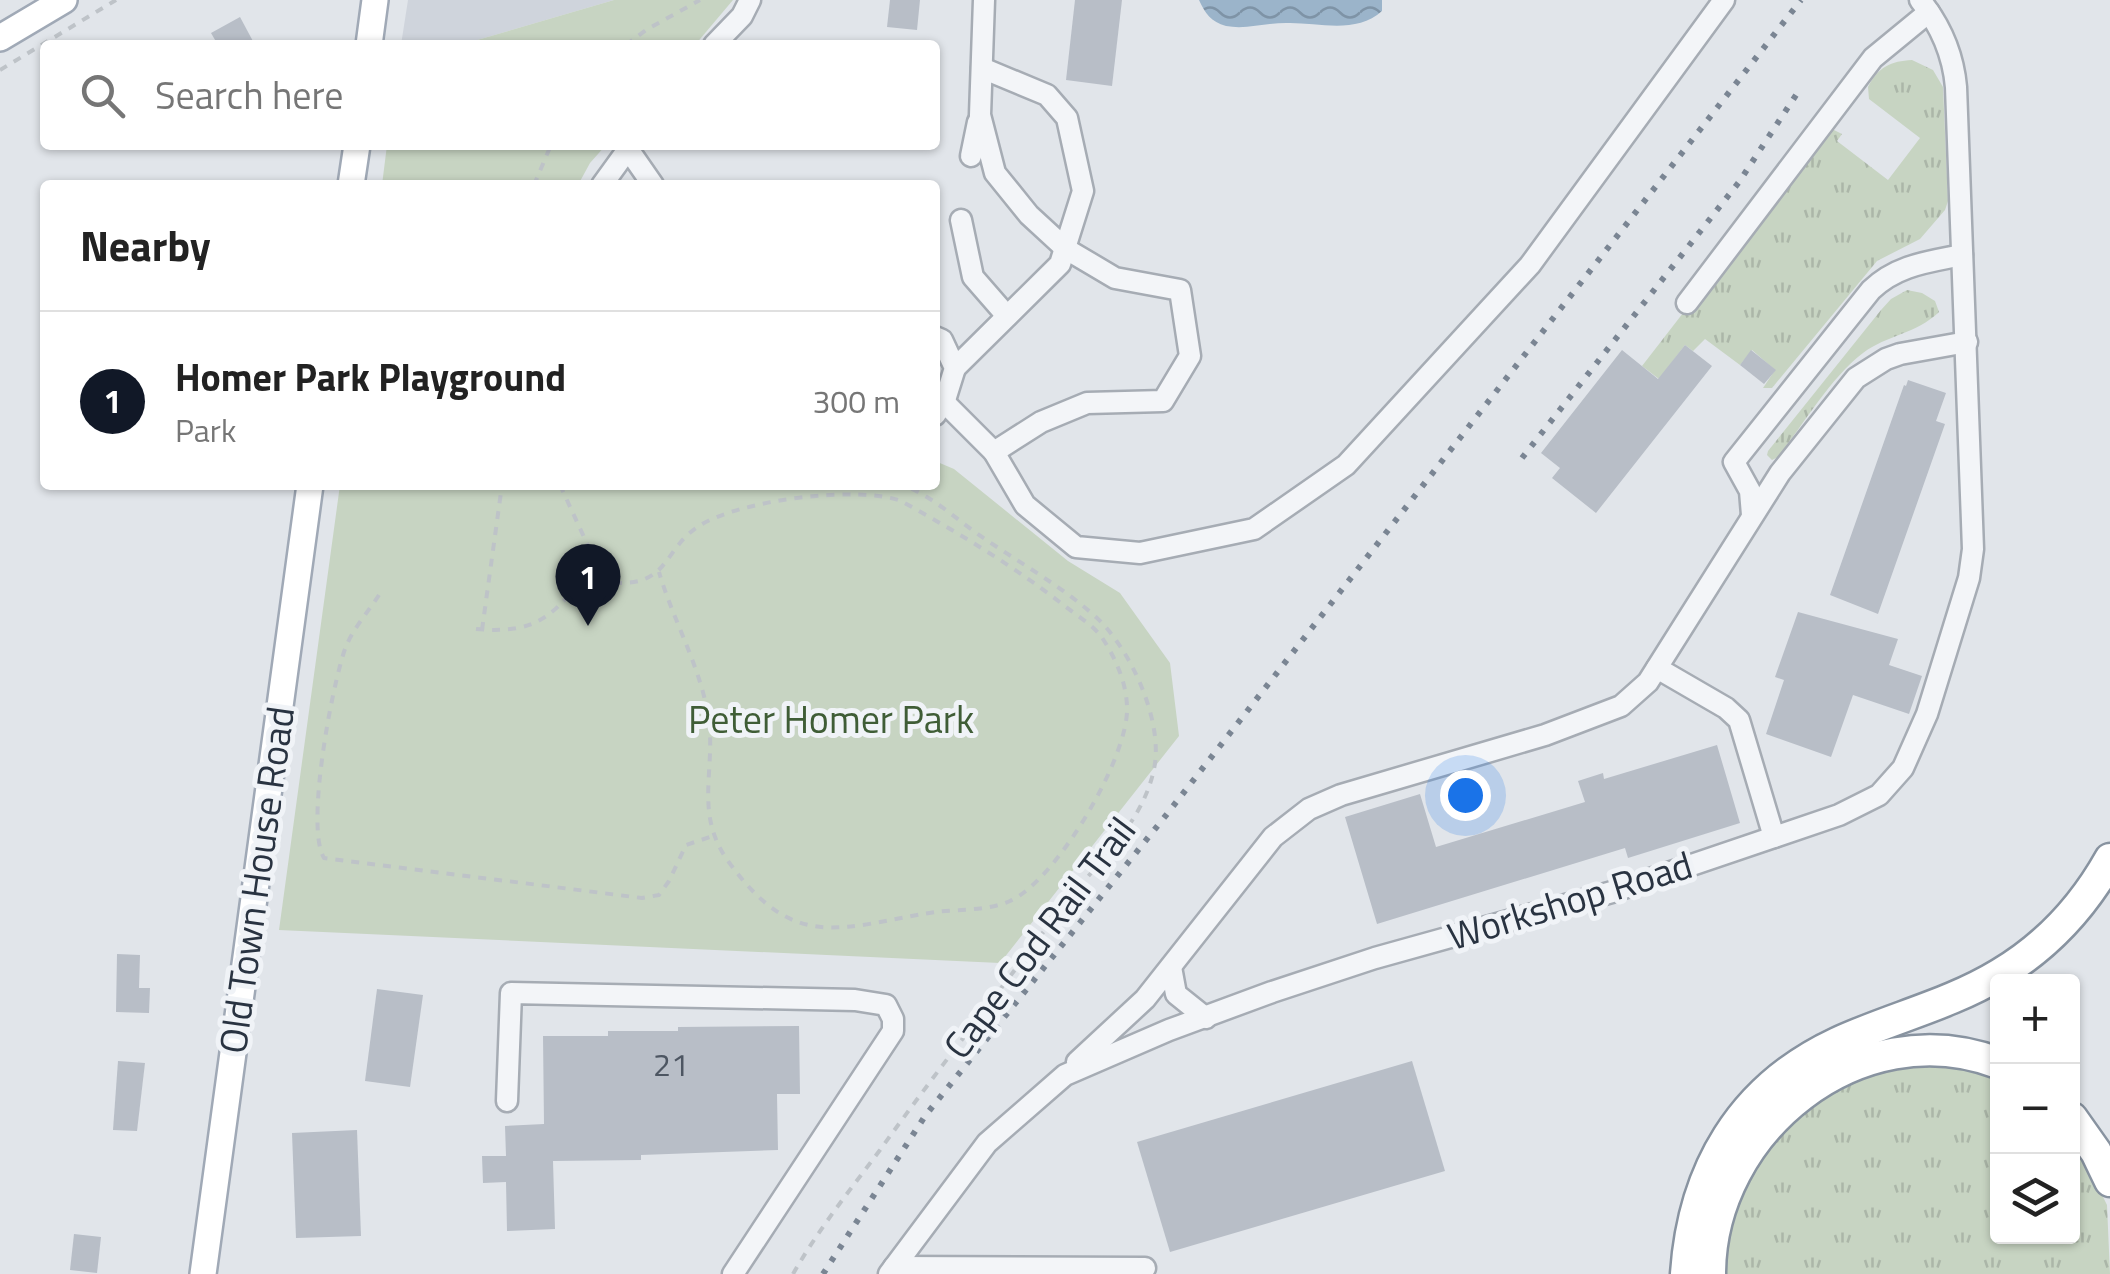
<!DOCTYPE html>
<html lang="en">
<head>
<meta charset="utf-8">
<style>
  :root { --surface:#fff; --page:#f6f6f6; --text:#222; --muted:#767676; --line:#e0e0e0; --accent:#111827 }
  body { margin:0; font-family:"Titillium Web",sans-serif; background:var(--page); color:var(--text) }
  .controls { position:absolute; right:30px; bottom:30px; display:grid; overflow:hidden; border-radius:10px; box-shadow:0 2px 8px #0004 }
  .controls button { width:90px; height:90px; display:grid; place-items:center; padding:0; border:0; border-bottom:2px solid var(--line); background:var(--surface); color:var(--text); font:50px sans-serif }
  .you { position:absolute; left:1465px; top:795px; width:35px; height:35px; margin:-25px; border:8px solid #fff; border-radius:50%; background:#1a73e8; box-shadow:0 0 0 15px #1a73e833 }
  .badge { display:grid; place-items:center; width:65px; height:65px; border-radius:50%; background:var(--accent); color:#fff; font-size:32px; font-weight:700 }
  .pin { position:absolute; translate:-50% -82px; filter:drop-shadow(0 2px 5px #0008) }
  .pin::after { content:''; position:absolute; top:52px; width:35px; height:30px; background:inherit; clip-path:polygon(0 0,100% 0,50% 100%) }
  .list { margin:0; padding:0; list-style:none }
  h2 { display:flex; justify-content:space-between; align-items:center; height:130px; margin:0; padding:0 40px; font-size:42px }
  h2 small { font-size:32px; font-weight:400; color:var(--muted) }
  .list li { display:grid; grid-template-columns:65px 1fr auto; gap:30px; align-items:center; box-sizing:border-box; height:180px; padding:0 40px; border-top:2px solid var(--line) }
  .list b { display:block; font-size:38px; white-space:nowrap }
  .list p { margin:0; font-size:32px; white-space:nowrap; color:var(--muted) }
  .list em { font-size:32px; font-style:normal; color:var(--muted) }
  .icon { flex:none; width:55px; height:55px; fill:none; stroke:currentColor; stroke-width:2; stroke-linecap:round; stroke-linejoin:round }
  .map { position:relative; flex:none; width:2110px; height:1274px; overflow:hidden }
  .search { position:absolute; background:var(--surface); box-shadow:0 2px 8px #0004; left:40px; top:40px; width:900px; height:110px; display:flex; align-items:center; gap:25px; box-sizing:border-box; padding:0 35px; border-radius:10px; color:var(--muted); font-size:38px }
  .panel { position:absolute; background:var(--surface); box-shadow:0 2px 8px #0004; left:40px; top:180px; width:900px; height:310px; border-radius:10px }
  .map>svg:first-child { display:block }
  .built { fill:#cfd4dc }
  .grass { fill:url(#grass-tufts) }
  .green { fill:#c7d4c2 }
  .water { fill:url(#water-waves) }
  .building { fill:#b8bec7 }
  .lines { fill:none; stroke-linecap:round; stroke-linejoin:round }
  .minor-casing { stroke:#a6acb4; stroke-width:25 }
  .major-casing { stroke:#a0a9b6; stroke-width:30 }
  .highway-casing { stroke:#8893a0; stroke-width:35 }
  .path { stroke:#bec3c8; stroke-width:4; stroke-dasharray:8 8; stroke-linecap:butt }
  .minor { stroke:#f3f5f8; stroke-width:20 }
  .major { stroke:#fff; stroke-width:25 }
  .highway { stroke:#fff; stroke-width:30 }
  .rail { stroke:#7a8593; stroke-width:6; stroke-dasharray:5 10; stroke-linecap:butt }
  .labels { text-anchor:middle; stroke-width:10; stroke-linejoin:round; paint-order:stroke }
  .number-label { font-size:32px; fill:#4d5662 }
  .park-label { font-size:38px; fill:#3f5d36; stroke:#f0f3f7 }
  .street-label { font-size:38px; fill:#293341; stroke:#f0f3f7 }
</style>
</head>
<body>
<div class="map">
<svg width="2110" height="1274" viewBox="0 0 2110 1274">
  <defs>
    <pattern id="grass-tufts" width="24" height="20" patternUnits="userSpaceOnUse" patternTransform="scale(2.5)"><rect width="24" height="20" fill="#c7d4c2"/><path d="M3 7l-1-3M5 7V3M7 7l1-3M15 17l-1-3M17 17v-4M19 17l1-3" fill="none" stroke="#abb6a8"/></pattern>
    <pattern id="water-waves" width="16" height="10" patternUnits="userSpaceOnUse" patternTransform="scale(2.5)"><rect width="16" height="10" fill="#9bb4ca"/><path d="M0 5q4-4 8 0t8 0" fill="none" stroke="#7e93a6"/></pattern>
  </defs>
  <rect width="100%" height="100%" fill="#e1e5ea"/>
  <!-- built -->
  <polygon class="built" points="408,0 614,0 460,45 401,45"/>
  <!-- grass -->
  <g class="grass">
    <path d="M1912,60l21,10 10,17 5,114 -3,9 -25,29 -43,22 -105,127h-9l12,-18 -23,-20 -12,15 -35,-26 -12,12 -8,-6 -26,34 -17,-13 175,-226 13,-12 12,6 -5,7 51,39 32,-42 -51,-39 -1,-12c10,-20 23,-26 44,-27z"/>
    <path d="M1907,290l15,3 13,8 4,11c-23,22 -52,23 -76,41 -32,24 -60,72 -85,104l-6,3 -5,-5 1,-4 113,-141 10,-11z"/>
    <polygon points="1954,1063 1997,1078 1998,1236 2072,1236 2073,1136 2107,1205 2110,1274 1723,1274 1724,1239 1763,1147 1843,1080 1896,1065"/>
  </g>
  <!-- green -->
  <g class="green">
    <polygon points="614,0 733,0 695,45 460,45"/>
    <polygon points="387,145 606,145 590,163 578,185 382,185"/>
    <polygon points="935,461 954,469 1068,561 1120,593 1170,663 1179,736 1000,963 279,930 340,485 935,485"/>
  </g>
  <!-- water -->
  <path class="water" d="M1199,0h183v11c-25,23 -62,12 -92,12 -21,-1 -43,7 -64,3 -15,-4 -21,-13 -27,-26z"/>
  <!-- building -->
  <g class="building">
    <polygon points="890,0 920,0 917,30 887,27"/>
    <polygon points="1075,0 1122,0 1112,86 1066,80"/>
    <polygon points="240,17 255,45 218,45 211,33"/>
    <polygon points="1685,345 1712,366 1596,513 1552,478 1560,468 1541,453 1622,350 1658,379"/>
    <polygon points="1751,350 1776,370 1764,384 1740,365"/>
    <polygon points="1908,380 1946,393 1936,421 1945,424 1878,614 1830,595 1904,385 1906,386"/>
    <polygon points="1798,612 1898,639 1889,665 1922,676 1909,714 1853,695 1831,757 1766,734 1784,680 1775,677"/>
    <polygon points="1717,745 1740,823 1628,858 1625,848 1377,924 1345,817 1420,794 1436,847 1585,802 1578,781 1603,773 1604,779"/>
    <polygon points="117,954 140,955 139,988 150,988 149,1013 116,1012"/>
    <polygon points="377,989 423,995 410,1087 365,1081"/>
    <polygon points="799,1026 800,1094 777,1094 778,1150 641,1155 641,1160 553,1161 555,1229 507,1231 506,1182 483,1183 482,1156 506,1156 505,1126 544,1124 543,1036 608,1036 608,1031 678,1031 678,1027"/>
    <polygon points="118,1061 145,1063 137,1131 113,1130"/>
    <polygon points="1412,1061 1445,1171 1170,1252 1137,1142"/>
    <polygon points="357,1130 361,1236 296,1238 292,1133"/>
    <polygon points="74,1234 101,1237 97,1273 70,1270"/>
  </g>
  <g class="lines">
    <!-- minor casing -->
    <g class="minor-casing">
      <g id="minor">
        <polyline points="984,0 980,115 995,173 1029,215 1066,249 1115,278 1180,290 1190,356 1163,401 1087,403 1041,422 994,452"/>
        <polyline points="714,45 742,16 750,0"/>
        <polyline points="628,149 653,185"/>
        <polyline points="971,156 978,122"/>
        <polyline points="602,185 631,145"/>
        <polyline points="961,220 973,277 1007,316"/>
        <polyline points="1687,303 1873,58 1929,12"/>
        <polyline points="935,337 942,340 955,368 945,400 935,415"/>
        <polyline points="955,368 1060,264 1083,191 1067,118 1047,95 982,68"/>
        <polyline points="935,393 994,452 1025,505 1076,547 1140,553 1254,529 1346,465 1530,265 1724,0"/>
        <path d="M1752,515l-2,-24 -16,-29 137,-172c26,-25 57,-28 91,-35"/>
        <polyline points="1657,668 1726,708 1739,720 1774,837"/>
        <polyline points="1171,967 1176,994 1206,1018"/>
        <polyline points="1077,1062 1145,999 1273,837 1309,809 1341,795 1545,735 1621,706 1648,682 1780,473 1856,378 1886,359 1900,354 1967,342"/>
        <polyline points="507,1101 511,993 855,1000 886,1005 893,1019 893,1031 733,1274"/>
        <polyline points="894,1267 1145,1268"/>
        <path d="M889,1274l98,-131 78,-68 104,-45 103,-38 103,-34 237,-66 227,-77 40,-20 24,-27 24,-54 42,-136 4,-29 -17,-462c-3,-34 -15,-61 -36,-87"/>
      </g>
    </g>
    <!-- major casing -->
    <g class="major-casing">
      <g id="major">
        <polyline points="0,38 64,0"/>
        <polyline points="369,45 375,0"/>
        <polyline points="351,185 357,145"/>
        <polyline points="203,1274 310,485"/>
      </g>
    </g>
    <!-- highway casing -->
    <g class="highway-casing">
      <g id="highway">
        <polyline points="2072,1118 2096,1152 2110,1181"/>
        <path d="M1686,1274c7,-104 55,-186 151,-231 54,-25 112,-38 163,-69 47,-28 83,-67 110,-115"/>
        <path d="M1710,1274c0,-143 149,-264 288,-211"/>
      </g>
    </g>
    <!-- path -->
    <g class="path">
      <polyline points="626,45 646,30 700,0"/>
      <polyline points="0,70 116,0"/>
      <polyline points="534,185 551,145"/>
      <path d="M560,485l36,78 20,20c54,2 47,-34 83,-57 40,-26 159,-41 202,-25 58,32 114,66 165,106 12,9 26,18 35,29 14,21 25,45 26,70 3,50 -71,175 -117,195 -22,10 -52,8 -75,11 -95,15 -140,42 -207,-51 -35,-49 -11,-93 -20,-146 -8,-49 -35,-95 -49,-143"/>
      <path d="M379,595c-11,17 -27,35 -34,54 -13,37 -40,178 -21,209l318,40 17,-3 10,-14 17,-36 27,-9"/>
      <path d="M476,629c68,6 79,-18 120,-66"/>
      <polyline points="482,630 502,485"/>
      <path d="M793,1274c25,-44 57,-84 87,-124 56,-78 116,-154 173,-231 34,-47 89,-91 101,-150 10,-47 -23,-119 -57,-151 -34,-31 -74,-53 -112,-79 -26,-17 -52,-43 -82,-54"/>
    </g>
    <!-- minor -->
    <use href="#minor" class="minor"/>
    <!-- major -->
    <use href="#major" class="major"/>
    <!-- highway -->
    <use href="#highway" class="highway"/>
    <!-- rail -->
    <g class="rail">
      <polyline points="1522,458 1739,182 1798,92"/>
      <polyline points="823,1274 925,1116 1167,814 1801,0"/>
    </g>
  </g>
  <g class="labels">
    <!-- number labels -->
    <g class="number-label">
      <text x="671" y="1076">21</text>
    </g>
    <!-- park labels -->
    <g class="park-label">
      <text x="831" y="733">Peter Homer Park</text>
    </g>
    <!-- street labels -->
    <g class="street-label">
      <text transform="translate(257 880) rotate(-82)" y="13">Old Town House Road</text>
      <text transform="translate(1570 901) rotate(-17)" y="13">Workshop Road</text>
      <text transform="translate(1040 938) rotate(-53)" y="13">Cape Cod Rail Trail</text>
    </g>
  </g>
</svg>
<div class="controls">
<button>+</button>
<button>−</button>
<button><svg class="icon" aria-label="layers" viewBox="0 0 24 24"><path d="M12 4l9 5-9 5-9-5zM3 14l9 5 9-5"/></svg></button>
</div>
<div class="you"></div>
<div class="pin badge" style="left:588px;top:626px">1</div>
<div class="search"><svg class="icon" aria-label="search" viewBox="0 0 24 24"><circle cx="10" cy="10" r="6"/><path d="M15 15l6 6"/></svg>Search here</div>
<section class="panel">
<h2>Nearby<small></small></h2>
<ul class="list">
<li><span class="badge">1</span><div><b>Homer Park Playground</b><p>Park</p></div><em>300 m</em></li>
</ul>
</section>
</div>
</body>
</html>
